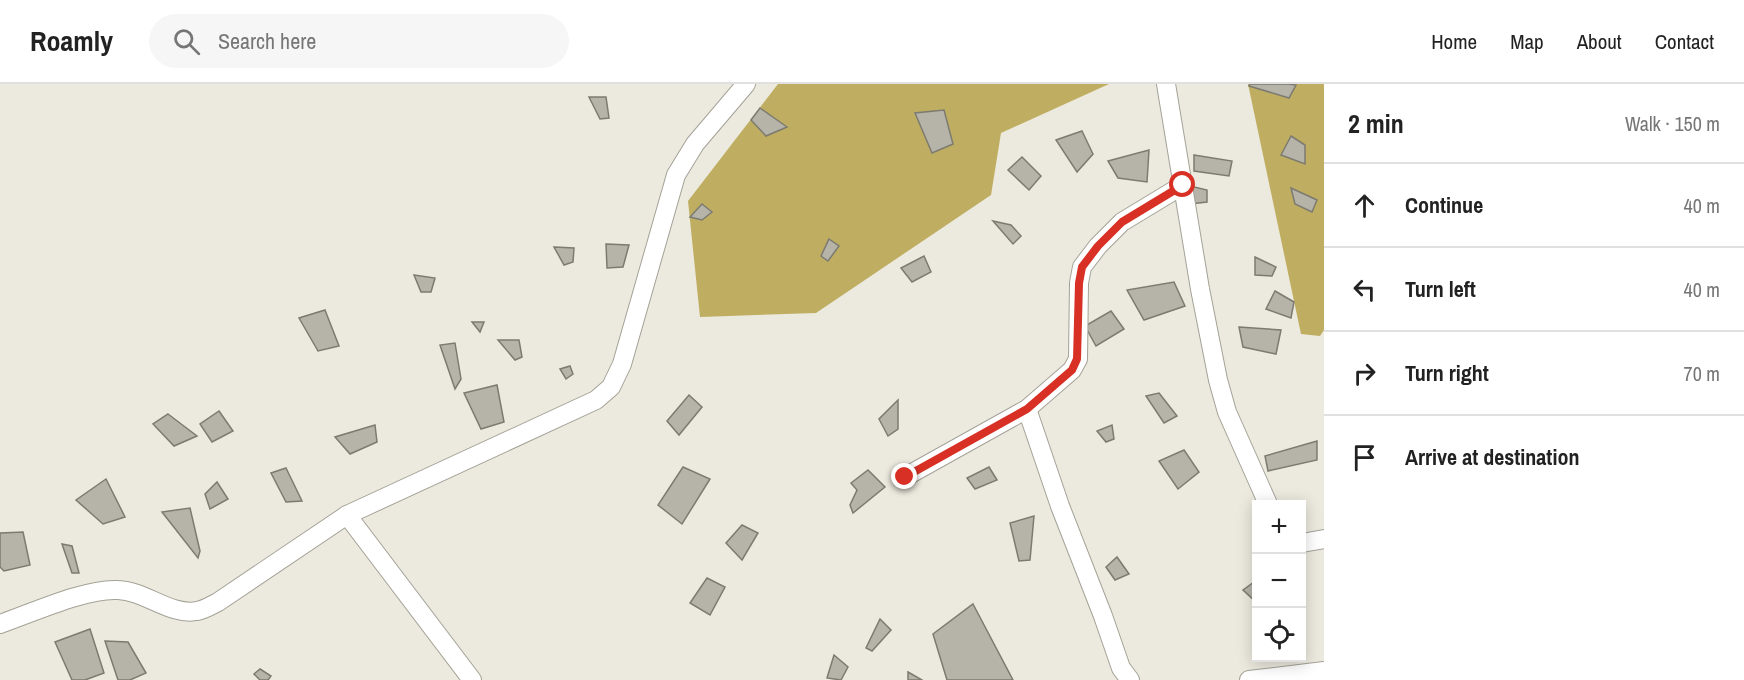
<!DOCTYPE html>
<html lang="en">
<head>
<meta charset="utf-8">
<style>
  :root { --surface:#fff; --page:#f6f6f6; --text:#222; --muted:#767676; --line:#e0e0e0 }
  body { margin:0; font-family:"Archivo Narrow",sans-serif; background:var(--page); color:var(--text) }
  .controls { position:absolute; right:18px; bottom:18px; display:grid; overflow:hidden; border-radius:0px; box-shadow:0 3px 15px #0003 }
  .controls button { width:54px; height:54px; display:grid; place-items:center; padding:0; border:0; border-bottom:2px solid var(--line); background:var(--surface); color:var(--text); font:30px sans-serif }
  .stop { position:absolute; width:18px; height:18px; margin:-14px; border:4px solid #d93025; border-radius:50%; background:#fff }
  .stop.end { background:#d93025; border-color:#fff; box-shadow:0 2px 6px #0008 }
  .list { margin:0; padding:0; list-style:none }
  h2 { display:flex; justify-content:space-between; align-items:center; height:78px; margin:0; padding:0 24px; font-size:26px }
  h2 small { font-size:20px; font-weight:400; color:var(--muted) }
  .list li { display:grid; grid-template-columns:39px 1fr auto; gap:18px; align-items:center; box-sizing:border-box; height:84px; padding:0 24px; border-top:2px solid var(--line) }
  .list b { display:block; font-size:22px; white-space:nowrap }
  .list em { font-size:20px; font-style:normal; color:var(--muted) }
  .icon { flex:none; width:33px; height:33px; fill:none; stroke:currentColor; stroke-width:2; stroke-linecap:round; stroke-linejoin:round }
  .map { position:relative; flex:none; width:1324px; height:596px; overflow:hidden }
  header { display:flex; align-items:center; gap:36px; box-sizing:border-box; height:84px; padding:0 30px; background:var(--surface); border-bottom:2px solid var(--line) }
  header strong { font-size:28px }
  nav { display:flex; gap:33px; margin-inline-start:auto; font-size:21px }
  .search { width:420px; height:54px; background:var(--page); display:flex; align-items:center; gap:15px; box-sizing:border-box; padding:0 21px; border-radius:33px; color:var(--muted); font-size:22px }
  main { display:flex }
  aside { flex:1; background:var(--surface) }
  .map>svg:first-child { display:block }
  .forest { fill:#bfae61 }
  .building { fill:#b6b4a9; stroke:#7d7b71; stroke-width:1.5 }
  .lines { fill:none; stroke-linecap:round; stroke-linejoin:round }
  .minor-casing { stroke:#a4a297; stroke-width:20 }
  .minor { stroke:#fff; stroke-width:18 }
  .route { stroke:#d93025; stroke-width:8 }
</style>
</head>
<body>
<header>
<strong>Roamly</strong>
<div class="search"><svg class="icon" aria-label="search" viewBox="0 0 24 24"><circle cx="10" cy="10" r="6"/><path d="M15 15l6 6"/></svg>Search here</div>
<nav><a>Home</a><a>Map</a><a>About</a><a>Contact</a></nav>
</header>
<main>
<div class="map">
<svg width="1324" height="596" viewBox="0 0 1324 596">
  <rect width="100%" height="100%" fill="#ece9de"/>
  <!-- forest -->
  <g class="forest">
    <polygon points="778,0 1109,0 1001,49 991,111 816,229 700,233 688,117"/>
    <polygon points="1248,0 1324,0 1324,246 1320,252 1301,250"/>
  </g>
  <!-- building -->
  <g class="building">
    <polygon points="1250,0 1288,0 1296,1 1289,14 1249,2"/>
    <polygon points="589,13 606,13 609,34 600,35"/>
    <polygon points="760,24 787,43 766,52 751,36"/>
    <polygon points="944,26 953,60 932,69 915,29"/>
    <polygon points="1082,47 1093,70 1077,88 1056,56"/>
    <polygon points="1291,52 1305,61 1305,80 1281,71"/>
    <polygon points="1149,66 1147,98 1118,94 1108,77"/>
    <polygon points="1194,71 1232,77 1229,92 1194,87"/>
    <polygon points="1022,73 1041,92 1029,106 1008,86"/>
    <polygon points="1186,101 1207,106 1207,118 1190,120"/>
    <polygon points="1291,104 1317,116 1312,128 1295,120"/>
    <polygon points="702,120 712,128 702,136 690,133"/>
    <polygon points="993,137 1011,141 1021,152 1013,160"/>
    <polygon points="829,155 839,162 828,177 821,172"/>
    <polygon points="606,160 629,161 623,183 607,184"/>
    <polygon points="554,163 574,164 573,178 564,181"/>
    <polygon points="924,172 931,188 912,198 901,184"/>
    <polygon points="1255,173 1276,183 1272,192 1255,191"/>
    <polygon points="414,191 435,194 431,208 421,208"/>
    <polygon points="1174,198 1185,222 1144,236 1127,206"/>
    <polygon points="1275,207 1294,218 1291,234 1266,225"/>
    <polygon points="325,226 339,262 318,267 299,234"/>
    <polygon points="1111,227 1124,245 1096,262 1085,242"/>
    <polygon points="472,238 484,238 480,248"/>
    <polygon points="1239,243 1281,246 1276,270 1243,263"/>
    <polygon points="498,256 519,256 522,273 515,276"/>
    <polygon points="455,259 461,295 455,305 440,261"/>
    <polygon points="570,282 573,290 566,295 560,285"/>
    <polygon points="497,301 504,338 481,345 464,309"/>
    <polygon points="1159,309 1177,332 1164,339 1146,312"/>
    <polygon points="689,311 702,323 679,351 667,337"/>
    <polygon points="898,316 898,345 888,352 879,335"/>
    <polygon points="219,327 233,347 212,358 200,340"/>
    <polygon points="168,330 197,352 174,362 153,340"/>
    <polygon points="375,341 377,358 350,370 335,353"/>
    <polygon points="1112,341 1114,355 1106,358 1097,347"/>
    <polygon points="1317,357 1317,376 1268,387 1265,372"/>
    <polygon points="1184,366 1199,388 1178,405 1159,377"/>
    <polygon points="683,383 710,395 682,440 658,421"/>
    <polygon points="989,383 997,396 975,405 967,394"/>
    <polygon points="286,384 302,417 286,418 271,389"/>
    <polygon points="868,386 885,403 853,429 850,421 857,406 851,399"/>
    <polygon points="106,395 125,433 103,440 76,416"/>
    <polygon points="217,398 228,415 210,425 205,410"/>
    <polygon points="190,424 200,467 198,474 162,428"/>
    <polygon points="1034,432 1030,476 1019,477 1010,439"/>
    <polygon points="742,441 758,449 742,476 726,459"/>
    <polygon points="23,448 30,481 4,487 0,483 0,449"/>
    <polygon points="62,460 72,462 79,489 72,489"/>
    <polygon points="1117,473 1129,490 1115,496 1106,483"/>
    <polygon points="707,494 725,503 710,531 690,519"/>
    <polygon points="1254,498 1256,509 1256,518 1243,506"/>
    <polygon points="973,520 1013,596 947,596 933,550"/>
    <polygon points="880,535 891,546 872,567 866,564"/>
    <polygon points="90,545 104,589 85,596 72,596 55,558"/>
    <polygon points="105,557 128,558 146,589 130,596 118,596"/>
    <polygon points="834,571 848,583 841,596 827,594"/>
    <polygon points="260,585 271,592 268,596 260,596 254,590"/>
    <polygon points="908,588 922,596 908,596"/>
  </g>
  <g class="lines">
    <!-- minor casing -->
    <g class="minor-casing">
      <g id="minor">
        <polyline points="1166,0 1200,205 1218,296 1227,328 1268,420"/>
        <polyline points="1027,325 1060,422 1103,532 1121,584 1130,596"/>
        <polyline points="905,393 1027,325 1072,286 1078,275 1079,199 1082,183 1098,162 1122,138 1183,101"/>
        <polyline points="347,431 472,596"/>
        <polyline points="1302,459 1324,455"/>
        <path d="M0,540c32,-11 86,-36 118,-34 28,1 52,26 79,21 7,-1 15,-6 21,-9l129,-87 249,-115 15,-13 11,-23 54,-189 19,-31 51,-60"/>
        <polyline points="1249,596 1324,587"/>
      </g>
    </g>
    <!-- minor -->
    <use href="#minor" class="minor"/>
  </g>
  <g class="lines">
    <!-- route -->
    <polyline class="route" points="905,393 1027,325 1072,286 1077,275 1079,199 1082,183 1098,162 1122,138 1183,101"/>
  </g>
</svg>
<div class="controls">
<button>+</button>
<button>−</button>
<button><svg class="icon" aria-label="locate" viewBox="0 0 24 24"><circle cx="12" cy="12" r="6"/><path d="M12 2v4M12 18v4M2 12h4M18 12h4"/></svg></button>
</div>
<div class="stop" style="left:1183px;top:101px"></div>
<div class="stop end" style="left:905px;top:393px"></div>
</div>
<aside>
<h2>2 min<small>Walk · 150 m</small></h2>
<ul class="list">
<li><svg class="icon" aria-label="ahead" viewBox="0 0 24 24"><path d="M12 20V5M6 11l6-6 6 6"/></svg><div><b>Continue</b></div><em>40 m</em></li>
<li><svg class="icon" aria-label="left" viewBox="0 0 24 24"><path d="M17 20v-9H6M10 6l-5 5 5 5"/></svg><div><b>Turn left</b></div><em>40 m</em></li>
<li><svg class="icon" aria-label="right" viewBox="0 0 24 24"><path d="M7 20v-9h11M14 6l5 5-5 5"/></svg><div><b>Turn right</b></div><em>70 m</em></li>
<li><svg class="icon" aria-label="arrive" viewBox="0 0 24 24"><path d="M6 21V4h12l-3 4 3 4H6"/></svg><div><b>Arrive at destination</b></div></li>
</ul>
</aside>
</main>
</body>
</html>
